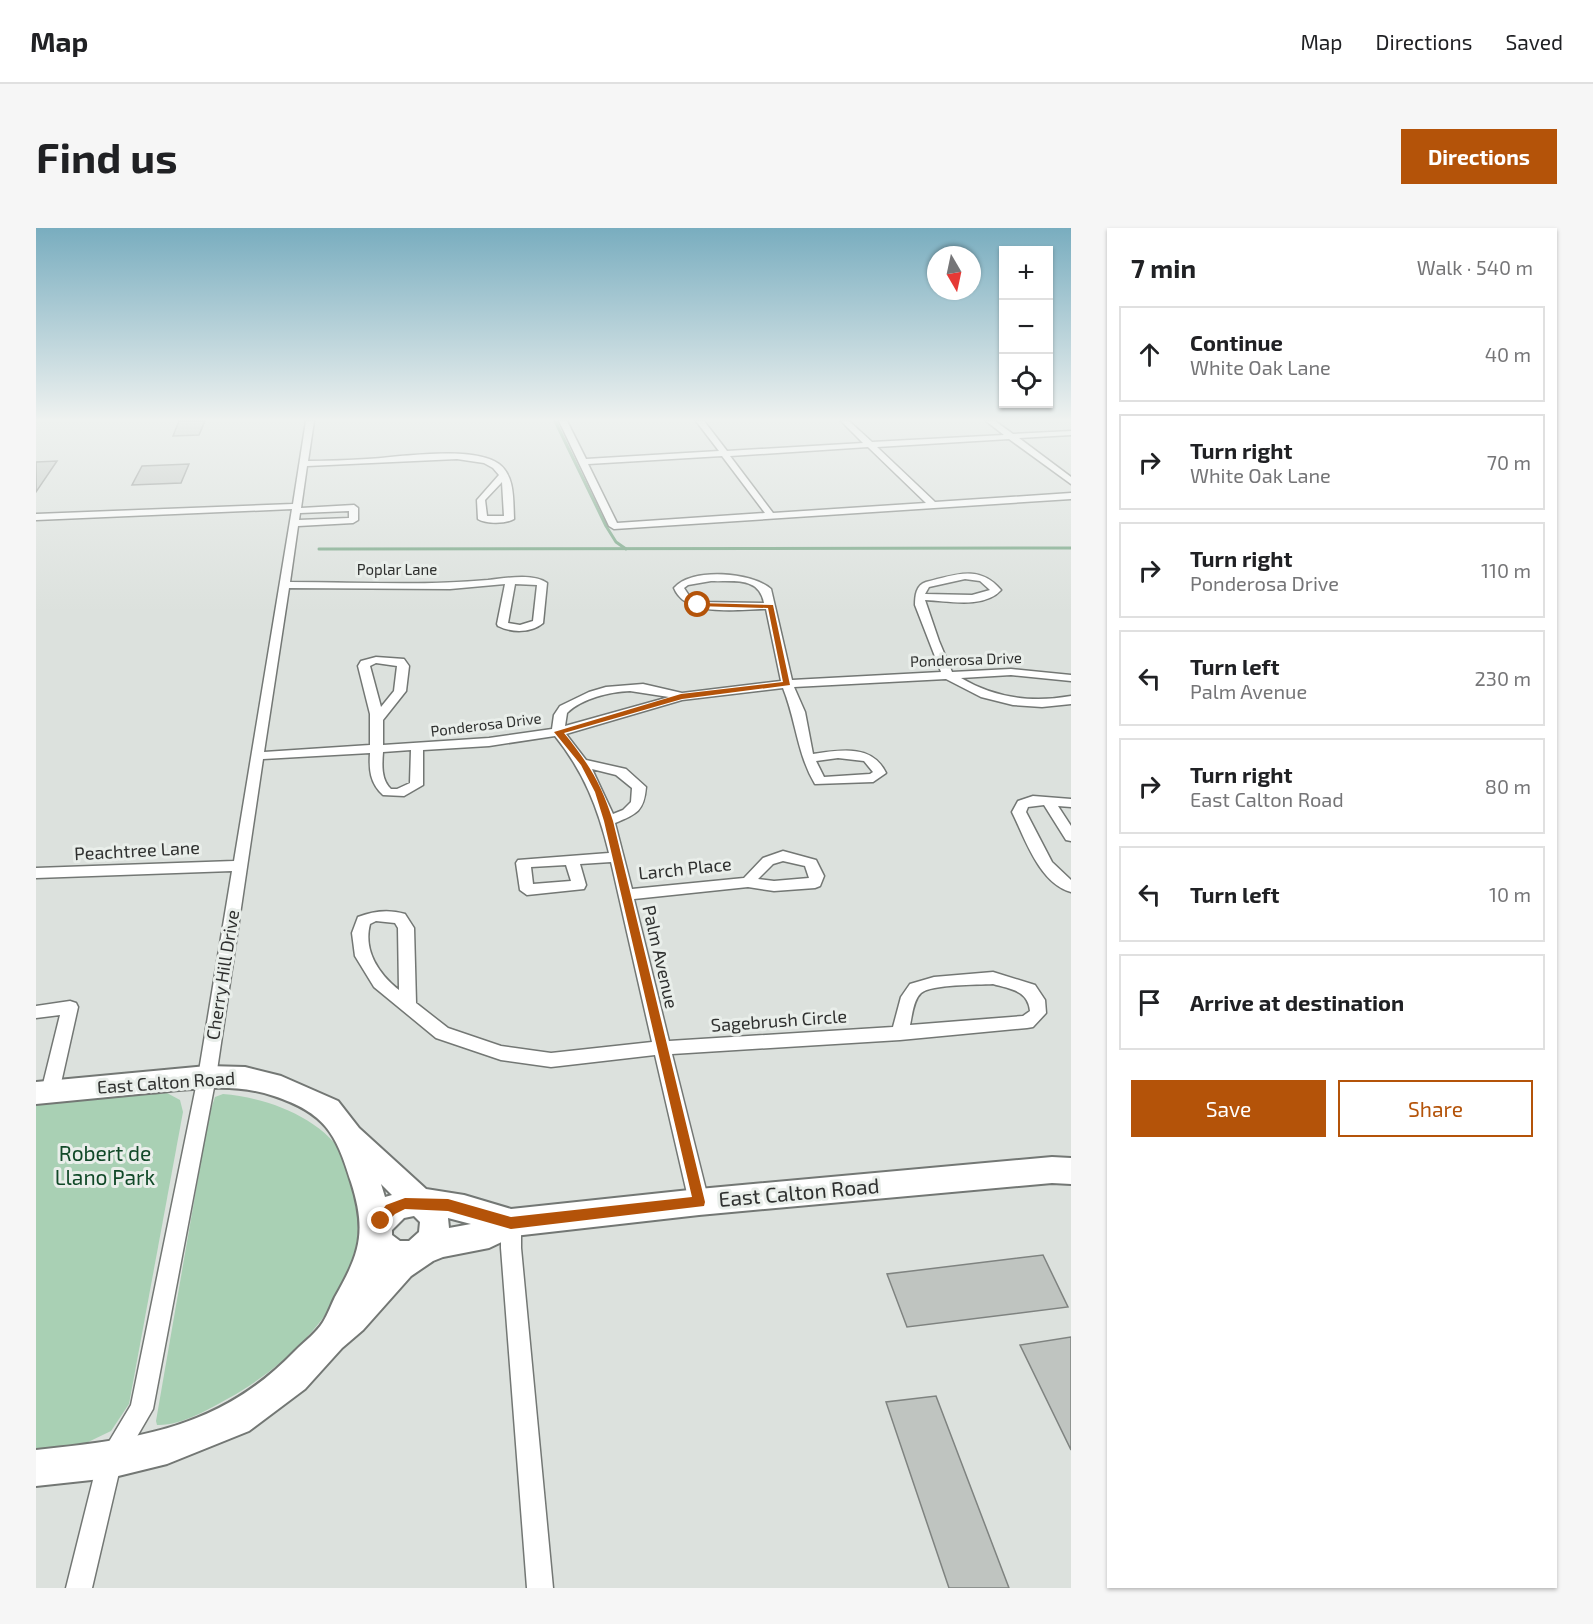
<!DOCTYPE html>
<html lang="en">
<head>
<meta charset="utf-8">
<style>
  :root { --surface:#fff; --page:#f6f6f6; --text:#202124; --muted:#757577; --line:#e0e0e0; --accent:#b45309 }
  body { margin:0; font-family:"Exo 2",sans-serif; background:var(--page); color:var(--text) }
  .controls { position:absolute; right:18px; top:18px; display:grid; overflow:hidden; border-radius:0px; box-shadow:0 2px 4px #0004 }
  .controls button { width:54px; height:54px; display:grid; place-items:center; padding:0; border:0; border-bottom:2px solid var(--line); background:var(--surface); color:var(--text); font:30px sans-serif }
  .compass { position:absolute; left:891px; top:18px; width:54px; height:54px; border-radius:50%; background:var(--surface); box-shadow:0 2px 4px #0004; rotate:171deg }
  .stop { position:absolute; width:18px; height:18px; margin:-14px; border:4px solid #b45309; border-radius:50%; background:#fff }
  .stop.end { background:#b45309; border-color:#fff; box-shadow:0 2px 6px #0008 }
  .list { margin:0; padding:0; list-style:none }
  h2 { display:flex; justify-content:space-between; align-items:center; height:78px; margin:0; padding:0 24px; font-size:26px }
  h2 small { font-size:20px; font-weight:400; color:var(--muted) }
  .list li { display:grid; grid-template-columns:39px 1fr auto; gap:18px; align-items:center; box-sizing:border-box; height:96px; margin:0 12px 12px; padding:0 12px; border:2px solid var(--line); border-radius:0px }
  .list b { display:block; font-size:22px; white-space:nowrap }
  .list p { margin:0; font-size:20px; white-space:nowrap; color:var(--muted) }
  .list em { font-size:20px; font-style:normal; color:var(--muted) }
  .actions { display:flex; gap:12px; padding:18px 24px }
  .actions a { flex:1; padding:14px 0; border:2px solid var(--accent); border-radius:0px; text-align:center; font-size:21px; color:var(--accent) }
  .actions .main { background:var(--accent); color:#fff }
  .icon { flex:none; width:33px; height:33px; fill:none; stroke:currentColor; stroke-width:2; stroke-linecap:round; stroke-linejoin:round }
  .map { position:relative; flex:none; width:1035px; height:1360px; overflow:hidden; border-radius:0px }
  header { display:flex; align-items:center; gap:36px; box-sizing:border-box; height:84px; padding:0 30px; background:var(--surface); border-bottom:2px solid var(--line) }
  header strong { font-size:28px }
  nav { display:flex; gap:33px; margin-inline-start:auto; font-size:21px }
  .intro { display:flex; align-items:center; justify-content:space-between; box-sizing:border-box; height:144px; padding:0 36px }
  h1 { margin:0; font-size:42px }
  .button { padding:15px 27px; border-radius:0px; background:var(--accent); color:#fff; font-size:21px; font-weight:700 }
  main { display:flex; gap:36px; padding:0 36px }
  aside { flex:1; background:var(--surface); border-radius:0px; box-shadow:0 2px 4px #0004 }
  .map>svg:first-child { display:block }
  .green { fill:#a9d0b4 }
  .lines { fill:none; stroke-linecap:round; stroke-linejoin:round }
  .stream { stroke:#74a382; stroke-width:3 }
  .building { fill:#bfc4c0; stroke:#7f8380; stroke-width:1.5 }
  .minor-casing { stroke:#737774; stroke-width:3 }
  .secondary-casing { stroke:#737774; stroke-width:4 }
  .minor { fill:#fff; fill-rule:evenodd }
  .secondary { fill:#fff; fill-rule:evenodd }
  .route { fill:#b45309 }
  .labels { text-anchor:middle; stroke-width:6; stroke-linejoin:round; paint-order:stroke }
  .far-street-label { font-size:15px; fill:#2f302f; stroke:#e9eeea }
  .street-label { font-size:18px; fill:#2f302f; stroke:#e9eeea }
  .near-park-label { font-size:21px; fill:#114928; stroke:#e9eeea }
  .near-street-label { font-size:21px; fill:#2f302f; stroke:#e9eeea }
</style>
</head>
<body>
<header>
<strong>Map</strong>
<nav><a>Map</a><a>Directions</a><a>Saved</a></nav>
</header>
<div class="intro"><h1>Find us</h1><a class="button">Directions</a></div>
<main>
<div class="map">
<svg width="1035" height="1360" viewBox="0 0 1035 1360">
  <rect width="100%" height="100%" fill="#dce1dd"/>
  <!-- green -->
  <g class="green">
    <polygon points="131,865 144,872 147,884 93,1176 75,1203 48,1216 0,1221 0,876"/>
    <path d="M187,866c46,4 100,24 124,66 5,10 6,25 8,36 7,34 5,52 -9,84 -24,51 -69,91 -117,118 -20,11 -48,28 -72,27l-1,-4 53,-306 6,-18z"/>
  </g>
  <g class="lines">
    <!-- stream -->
    <g class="stream">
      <polyline points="519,193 570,298 580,314 590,321"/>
      <polyline points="283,321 1035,320"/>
    </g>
  </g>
  <!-- building -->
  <g class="building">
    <polygon points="143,193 169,193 163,207 137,208"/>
    <polygon points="21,233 0,264 0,234"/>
    <polygon points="153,236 145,255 96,257 106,238"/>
    <polygon points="1007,1027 1032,1079 871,1099 851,1046"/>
    <polygon points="1035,1109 1035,1222 984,1117"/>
    <polygon points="900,1168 973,1360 913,1360 850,1174"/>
  </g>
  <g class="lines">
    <!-- minor casing -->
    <g class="minor-casing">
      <g id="minor">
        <path d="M270,193h8l-6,40c20,0 40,-1 59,-2 32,-2 107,-14 132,5 16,12 14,36 15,55 -8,5 -28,5 -36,0l-1,-19 22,-25 -6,-7 -9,-5 -27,-4 -150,7 -6,42 53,-3 4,3v12l-5,3 -55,3 -8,56c66,0 133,4 198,-2 17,-2 46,-7 59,3l-4,40c-12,10 -31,10 -45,3l-1,-2 8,-40 -55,5 -161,-1 -25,164 106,-7v-31l-12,-48 3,-5 15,-4 28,2 5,7 -3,25 -23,29v25l106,-7 63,-9 2,-14 6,-9 29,-14 17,-5 37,-3 39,9 99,-12 -15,-72c-27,0 -80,9 -92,-21 17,-21 78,-16 97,1l21,91 149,-8 -26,-67c0,-9 1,-20 11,-23 29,-7 53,-18 75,8 -17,19 -53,11 -76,10l14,41 13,31 59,-3 60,6v6l-60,-6 -50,3c34,20 71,25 110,18v8l-29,3 -29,-2 -32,-8 -35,-18 -152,8 11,25 8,42c28,-4 59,-10 73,19l-13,9 -58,2c-18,-30 -19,-64 -32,-96l-101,12 -116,34 20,26 40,9 20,18c-2,24 -9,27 -31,36l17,66 112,-11 19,-20 20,-7 33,9 8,16 -4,10 -5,2 -41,3 -26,-4 -114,12 35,142 224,-14 8,-30 9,-13 24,-7 59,-5 42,13 10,15 1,13 -13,14 -6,1 -127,12 -228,14 37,148 -3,6 -7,3 -7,-3 -3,-6 -34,-147 -104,12 -50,-7 -65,-22 -62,-51 -19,-31 -3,-23 6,-16c15,-6 31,-8 47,-3l9,14 2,75 32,25 53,18 50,7 101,-11 -41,-180 -31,2 6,21 -2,4 -57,6 -7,-5 -4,-27 2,-3 91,-7c-11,-45 -25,-81 -54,-117l-66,10 -66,4v35l-19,11 -21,-1c-13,-12 -14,-25 -13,-42l-107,6 -47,318 -63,332 -32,55 -29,124h-26l32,-128 33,-55 67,-328 34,-206 -196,7v-10l198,-7 58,-352 -256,11v-6l257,-10zM466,254l2,34h-17l-2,-16zM313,283v7l-50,2 1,-7zM929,351l15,2 10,9 -18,5 -47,-1 4,-7zM675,353c22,1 48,-5 53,22l-65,-1 -9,-5 -6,-9 4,-3zM479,356l22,1 -4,36 -13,4 -12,-2zM340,435l21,3 -3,25 -13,16 -11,-41zM594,463l39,6 -104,29 2,-13c15,-15 43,-21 63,-22zM375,522l-1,33 -13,6h-6c-10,-9 -9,-24 -8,-37zM802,530l26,3 9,11 -3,2 -46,3 -8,-16zM556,541l24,6 16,13 -1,14 -8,8 -10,4zM747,633l22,5 4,12 -35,3 -16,-2 15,-15zM530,637l5,16 -38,3 -2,-17zM340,693l19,2 3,5 1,62c-20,-16 -36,-39 -29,-66zM957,756c17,5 35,6 37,27l-7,5 -113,9c2,-8 3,-25 11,-32 11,-9 56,-8 72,-9z"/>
        <path d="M523,193h8l19,38 133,-8 -23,-30h8l23,30 136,-8 -22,-22h8l23,21 132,-7 -18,-14h9l18,13 58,-3v4l-52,3 52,39v7l-62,-45 -132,8 58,55 136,-9v6l-457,30 -5,-3zM832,219l58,56 -153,10 -43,-57zM686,228l43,57 -148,10 -29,-59z"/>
        <path d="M997,568l38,3v8l-13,-1 13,20v15l-5,-1 -22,-35 -16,2 -2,5 26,50 19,18v12c-32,-9 -46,-54 -59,-80l6,-11z"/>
        <polygon points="34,773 40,775 42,779 23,864 20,869 14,871 8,869 5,864 24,787 0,790 0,778"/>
        <polygon points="475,986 482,989 485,995 485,1020 517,1360 491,1360 465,1020 465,995 468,989"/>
      </g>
    </g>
    <!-- secondary casing -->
    <g class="secondary-casing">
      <path id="secondary" d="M171,838l38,1 36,9 57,25 21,27 67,61 38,6 47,14 188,-20 353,-32 19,1v26l-19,-1 -353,32 -185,21 -25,12 -46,9 -10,4 -22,15 -48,54 -21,18 -37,41 -56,42 -82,33 -57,14 -74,8v-36c102,-11 184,-21 259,-99 9,-9 22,-19 28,-29 5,-8 8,-17 12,-25 25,-44 32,-65 16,-115 -15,-49 -26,-69 -77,-86 -41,-14 -83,-7 -125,-3 -38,4 -75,7 -113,11v-22zM345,956l11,11 -7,2zM378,988l6,6 -1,10 -10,9h-9l-8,-6v-5l12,-12zM412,990l23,6 -22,4z"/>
    </g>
    <!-- minor -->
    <use href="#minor" class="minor"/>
    <!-- secondary -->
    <use href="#secondary" class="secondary"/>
  </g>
  <!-- sky -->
  <linearGradient id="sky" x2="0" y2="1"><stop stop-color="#79adbf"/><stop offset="0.5" stop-color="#eff2f0"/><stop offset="1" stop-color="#eff2f0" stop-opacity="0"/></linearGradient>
  <rect width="1035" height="384" fill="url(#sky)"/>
  <!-- route -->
  <path class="route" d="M662,375l75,2 17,80 -108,14 -118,34c25,31 37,50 49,88l92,381 -1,4 -193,23 -63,-18 -43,-2 -10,5 -10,11h-9l-2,-4 12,-16 19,-7 43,1 63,18 181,-20 -88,-376 -9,-29 -14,-27 -27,-33 127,-38 102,-12 -15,-74 -72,-2z"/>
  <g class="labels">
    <!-- far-street labels -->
    <g class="far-street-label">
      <text x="361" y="347">Poplar Lane</text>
      <text transform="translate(930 432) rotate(-2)" y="5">Ponderosa Drive</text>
      <text transform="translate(450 497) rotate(-7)" y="5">Ponderosa Drive</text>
    </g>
    <!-- street labels -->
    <g class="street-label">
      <text transform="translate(101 623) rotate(-3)" y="6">Peachtree Lane</text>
      <text transform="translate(649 641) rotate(-6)" y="6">Larch Place</text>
      <text transform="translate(624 729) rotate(77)" y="6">Palm Avenue</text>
      <text transform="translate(187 747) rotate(-81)" y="6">Cherry Hill Drive</text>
      <text transform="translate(743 793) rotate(-4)" y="6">Sagebrush Circle</text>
      <text transform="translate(130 855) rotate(-4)" y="6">East Calton Road</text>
    </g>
    <!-- near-park labels -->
    <g class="near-park-label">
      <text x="69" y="933">Robert de<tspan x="69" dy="24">Llano Park</tspan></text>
    </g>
    <!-- near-street labels -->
    <g class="near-street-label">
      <text transform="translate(763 965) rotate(-5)" y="7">East Calton Road</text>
    </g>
  </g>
</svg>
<div class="controls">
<button>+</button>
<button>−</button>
<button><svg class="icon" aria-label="locate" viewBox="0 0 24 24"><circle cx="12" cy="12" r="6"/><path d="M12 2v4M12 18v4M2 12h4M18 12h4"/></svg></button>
</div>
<svg class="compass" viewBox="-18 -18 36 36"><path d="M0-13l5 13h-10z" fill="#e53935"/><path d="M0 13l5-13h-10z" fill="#757577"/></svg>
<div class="stop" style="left:662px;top:377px"></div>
<div class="stop end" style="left:345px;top:993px"></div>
</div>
<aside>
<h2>7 min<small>Walk · 540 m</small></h2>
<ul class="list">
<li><svg class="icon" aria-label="ahead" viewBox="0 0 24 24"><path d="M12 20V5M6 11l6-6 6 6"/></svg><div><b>Continue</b><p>White Oak Lane</p></div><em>40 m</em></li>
<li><svg class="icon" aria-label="right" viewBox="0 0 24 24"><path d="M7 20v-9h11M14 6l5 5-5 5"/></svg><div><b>Turn right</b><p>White Oak Lane</p></div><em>70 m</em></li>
<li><svg class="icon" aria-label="right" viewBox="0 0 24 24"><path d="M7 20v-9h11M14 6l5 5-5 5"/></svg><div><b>Turn right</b><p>Ponderosa Drive</p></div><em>110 m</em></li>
<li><svg class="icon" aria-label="left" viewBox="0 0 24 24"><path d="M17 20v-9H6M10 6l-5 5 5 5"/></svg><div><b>Turn left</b><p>Palm Avenue</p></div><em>230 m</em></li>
<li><svg class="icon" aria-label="right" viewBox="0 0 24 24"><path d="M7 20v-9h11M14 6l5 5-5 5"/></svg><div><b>Turn right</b><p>East Calton Road</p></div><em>80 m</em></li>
<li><svg class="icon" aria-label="left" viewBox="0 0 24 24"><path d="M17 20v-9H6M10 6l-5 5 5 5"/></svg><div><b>Turn left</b></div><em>10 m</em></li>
<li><svg class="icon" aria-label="arrive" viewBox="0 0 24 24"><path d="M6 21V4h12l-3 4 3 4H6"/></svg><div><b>Arrive at destination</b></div></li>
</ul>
<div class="actions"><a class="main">Save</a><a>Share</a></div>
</aside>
</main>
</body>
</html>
